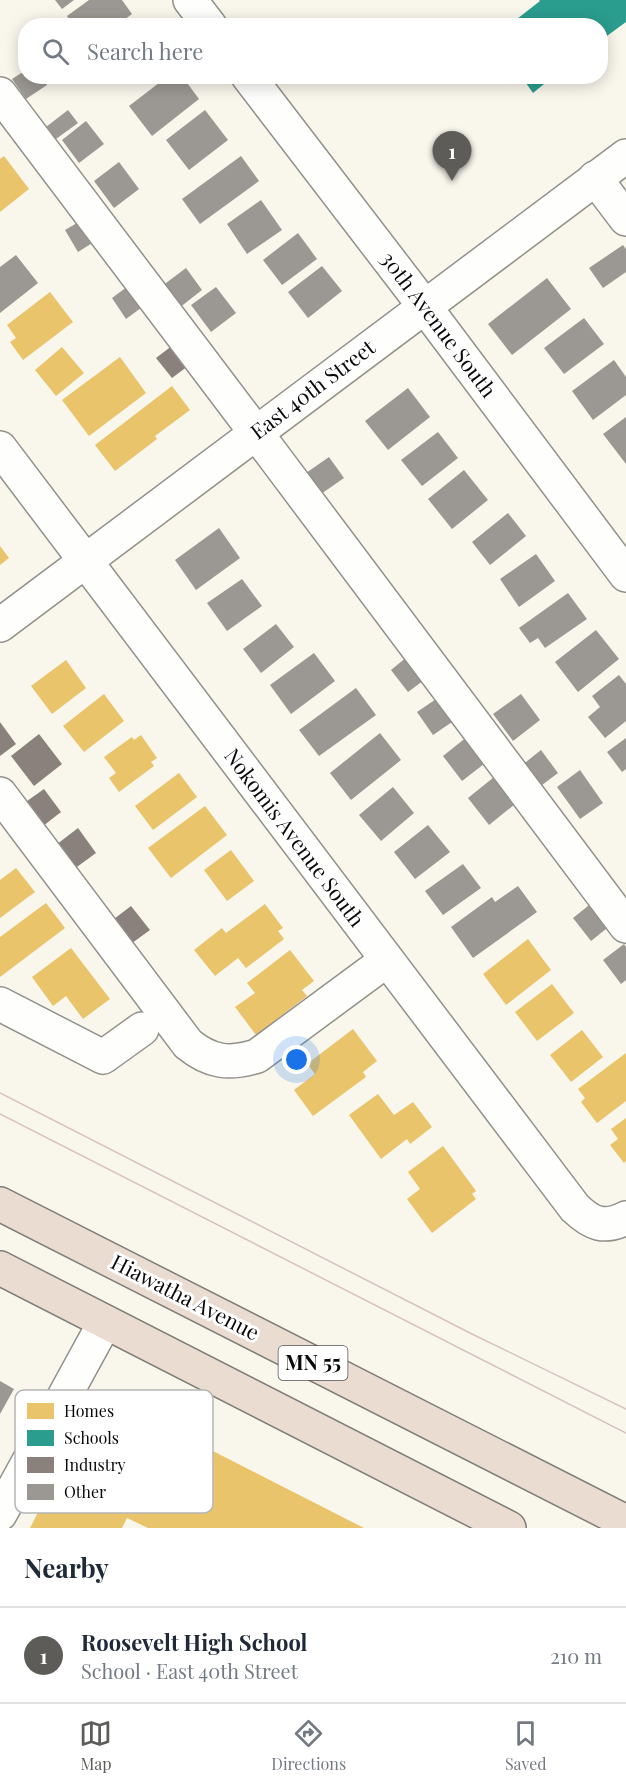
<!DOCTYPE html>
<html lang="en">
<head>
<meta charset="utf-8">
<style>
  :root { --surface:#fff; --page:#f2f2f3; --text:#1f2937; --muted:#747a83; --line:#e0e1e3; --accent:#5d5c58 }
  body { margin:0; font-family:"Playfair Display",serif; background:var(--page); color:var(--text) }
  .you { position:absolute; left:297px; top:1060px; width:21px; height:21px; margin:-15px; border:4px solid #fff; border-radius:50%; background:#1a73e8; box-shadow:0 0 0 9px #1a73e833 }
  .badge { display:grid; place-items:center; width:39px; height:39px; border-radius:50%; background:var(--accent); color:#fff; font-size:20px; font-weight:700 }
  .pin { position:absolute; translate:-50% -50px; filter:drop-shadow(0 2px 3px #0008) }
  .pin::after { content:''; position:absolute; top:32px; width:21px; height:18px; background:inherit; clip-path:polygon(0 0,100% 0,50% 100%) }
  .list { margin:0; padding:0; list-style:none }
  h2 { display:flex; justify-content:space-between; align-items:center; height:78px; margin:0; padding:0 24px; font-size:26px }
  h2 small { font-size:20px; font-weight:400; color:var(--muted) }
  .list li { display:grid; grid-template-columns:39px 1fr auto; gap:18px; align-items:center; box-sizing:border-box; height:96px; padding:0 24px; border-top:2px solid var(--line) }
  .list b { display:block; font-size:22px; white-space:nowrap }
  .list p { margin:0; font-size:20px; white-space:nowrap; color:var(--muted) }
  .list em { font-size:20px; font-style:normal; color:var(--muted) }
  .icon { flex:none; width:33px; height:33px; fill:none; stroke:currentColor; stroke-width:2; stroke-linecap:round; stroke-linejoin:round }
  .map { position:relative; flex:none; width:626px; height:1528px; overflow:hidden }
  .search { position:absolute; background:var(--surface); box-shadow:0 3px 15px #0003; left:18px; right:18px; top:18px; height:66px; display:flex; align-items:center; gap:15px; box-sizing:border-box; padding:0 21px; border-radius:24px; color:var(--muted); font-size:22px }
  .sheet { height:174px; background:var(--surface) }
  nav { display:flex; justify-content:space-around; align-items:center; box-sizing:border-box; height:84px; border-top:2px solid var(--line); background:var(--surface); font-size:16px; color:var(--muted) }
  nav a { display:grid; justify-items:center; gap:3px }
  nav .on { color:var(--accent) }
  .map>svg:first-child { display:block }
  .homes { fill:#e9c46a }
  .schools { fill:#2a9d8f }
  .industry { fill:#8a817c }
  .building { fill:#9b9893 }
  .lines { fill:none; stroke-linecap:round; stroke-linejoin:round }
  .minor-casing { stroke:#91908b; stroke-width:36 }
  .highway-casing { stroke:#7e7d78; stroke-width:36 }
  .minor { stroke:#fefefc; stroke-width:33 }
  .highway { stroke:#eadcd1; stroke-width:33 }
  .tram { stroke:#d7c2c2; stroke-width:1.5 }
  .labels { text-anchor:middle; stroke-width:6; stroke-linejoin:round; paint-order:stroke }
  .shield { fill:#fff; stroke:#535353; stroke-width:1.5 }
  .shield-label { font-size:20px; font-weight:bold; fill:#090909 }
  .street-label { font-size:21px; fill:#090909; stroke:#fff }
  .key { fill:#fff; stroke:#b5b5b5; stroke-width:1.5 }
  .key-label { font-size:16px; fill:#090909 }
</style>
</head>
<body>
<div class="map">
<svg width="626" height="1528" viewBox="0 0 626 1528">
  <rect width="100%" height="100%" fill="#f9f6ec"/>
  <!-- homes -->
  <g class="homes">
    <polygon points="4,156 29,189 0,212 0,159"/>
    <polygon points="50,292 73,322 23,360 10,342 16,338 7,325"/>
    <polygon points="62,347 84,373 56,396 35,370"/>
    <polygon points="120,357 146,393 89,436 62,400"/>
    <polygon points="172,386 190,410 155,436 157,439 115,471 95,445"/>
    <polygon points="0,546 9,558 0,565"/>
    <polygon points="66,660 86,688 52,714 31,686"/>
    <polygon points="104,694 124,721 84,752 63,726"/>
    <polygon points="141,735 157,758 151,762 154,766 119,792 109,778 116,773 104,757 132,737 134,740"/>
    <polygon points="179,773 197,797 153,830 135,806"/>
    <polygon points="205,806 227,835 171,878 148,848"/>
    <polygon points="231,850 254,881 227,901 204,870"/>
    <polygon points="16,868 35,892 0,918 0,880"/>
    <polygon points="46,903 65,928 0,977 0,937"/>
    <polygon points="265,904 283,928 278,931 284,939 246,968 238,958 215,976 194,950 222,928 226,933"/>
    <polygon points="528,939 551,970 506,1005 483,974"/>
    <polygon points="71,948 110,999 83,1019 66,996 53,1006 32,977"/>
    <polygon points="290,950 314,981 302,990 307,996 256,1035 235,1007 255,993 247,983"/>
    <polygon points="552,984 574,1013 537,1041 515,1012"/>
    <polygon points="353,1029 377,1061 363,1072 366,1077 313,1116 294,1090 315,1074 307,1064"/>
    <polygon points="582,1030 603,1057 571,1082 550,1055"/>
    <polygon points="626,1053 626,1101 597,1123 581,1102 585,1098 578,1089"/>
    <polygon points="378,1094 394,1115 413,1102 432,1127 410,1144 407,1139 381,1159 349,1115"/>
    <polygon points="626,1118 626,1161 624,1163 610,1145 618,1139 611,1129"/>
    <polygon points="443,1146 476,1191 472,1194 476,1199 432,1233 407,1199 420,1189 408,1172"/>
    <polygon points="99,1393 364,1528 148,1528 127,1518 122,1528 30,1528"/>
  </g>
  <!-- schools -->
  <g class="schools">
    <polygon points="539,0 626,0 626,22 600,41 600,26 508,26 540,1"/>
    <polygon points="521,76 554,76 533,93"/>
  </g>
  <!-- industry -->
  <g class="industry">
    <polygon points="177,342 192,363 172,378 156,358"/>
    <polygon points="0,722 16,744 0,756"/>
    <polygon points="39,734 62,764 34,786 11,756"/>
    <polygon points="44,789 61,812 38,830 20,806"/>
    <polygon points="78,828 96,853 70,872 52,848"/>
    <polygon points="131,906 150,930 128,946 110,922"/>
  </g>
  <!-- building -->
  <g class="building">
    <polygon points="55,0 74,0 62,9"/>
    <polygon points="89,0 122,0 132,14 116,26 73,26 67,16"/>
    <polygon points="26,70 26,76 41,76 47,85 26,99 12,79"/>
    <polygon points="168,76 182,76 199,99 152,136 129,106"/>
    <polygon points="68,110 78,123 56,139 46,127"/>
    <polygon points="205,110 228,140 189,170 166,140"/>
    <polygon points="86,121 104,144 79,163 62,140"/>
    <polygon points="241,156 259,181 200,224 182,199"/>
    <polygon points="119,162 139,189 114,208 94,181"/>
    <polygon points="261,200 282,230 247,254 227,224"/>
    <polygon points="84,219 97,240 78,252 65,230"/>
    <polygon points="298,233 317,259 282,285 263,260"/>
    <polygon points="623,245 626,249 626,272 603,288 589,268"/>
    <polygon points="16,255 38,283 0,313 0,267"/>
    <polygon points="322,266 342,291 308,318 288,292"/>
    <polygon points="186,268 202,290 179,308 162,286"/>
    <polygon points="547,278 571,309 512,355 488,324"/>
    <polygon points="135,281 149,302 126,319 112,298"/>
    <polygon points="216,287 236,313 211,332 191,305"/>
    <polygon points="584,318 604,344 564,374 544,348"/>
    <polygon points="614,360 626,377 626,395 593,420 572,391"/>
    <polygon points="408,388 430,417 388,450 365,421"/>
    <polygon points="626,417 626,464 603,434"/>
    <polygon points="438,432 458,458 422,486 401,460"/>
    <polygon points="329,457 344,478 321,494 306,473"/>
    <polygon points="464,470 488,500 452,529 428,499"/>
    <polygon points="508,513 526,536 490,565 472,542"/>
    <polygon points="219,528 240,558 196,590 175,560"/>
    <polygon points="536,554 555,581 519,607 500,579"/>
    <polygon points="242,579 262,606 227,631 207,603"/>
    <polygon points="568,593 587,619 545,648 538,638 530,643 519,628"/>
    <polygon points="276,624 294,647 261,673 243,649"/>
    <polygon points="596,630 619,659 578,692 555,662"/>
    <polygon points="413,652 431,675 408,692 391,670"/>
    <polygon points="314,653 335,681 291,714 270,685"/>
    <polygon points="619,675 626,684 626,721 605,738 588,717 600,707 592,696"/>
    <polygon points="356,688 376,715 319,756 299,730"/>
    <polygon points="521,694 540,720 513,741 493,714"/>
    <polygon points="439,697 455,720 433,735 417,712"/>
    <polygon points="473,732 493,757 462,781 443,756"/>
    <polygon points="380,733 401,760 351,800 330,773"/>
    <polygon points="626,738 626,769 622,772 607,752"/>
    <polygon points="541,750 558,773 538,788 521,766"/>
    <polygon points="580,770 603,803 580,819 557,787"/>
    <polygon points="499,773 520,800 489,825 468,798"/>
    <polygon points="393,787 414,813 381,841 359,815"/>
    <polygon points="428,825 450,852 415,879 394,852"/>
    <polygon points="463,864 481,888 443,915 425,891"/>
    <polygon points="518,886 537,912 473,958 451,927 492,897 495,902"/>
    <polygon points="598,898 616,921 591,941 573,918"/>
    <polygon points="624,944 626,947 626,980 621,984 603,960"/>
    <polygon points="0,1381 14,1389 0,1414"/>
  </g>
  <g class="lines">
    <!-- minor casing -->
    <g class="minor-casing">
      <g id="minor">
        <polyline points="190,0 210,26"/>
        <polyline points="248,76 425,307 626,575"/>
        <polyline points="0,94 278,462 626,926"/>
        <polyline points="595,178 626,219"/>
        <path d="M0,448l575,760c17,16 29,21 51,10"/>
        <polyline points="0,625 626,156"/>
        <path d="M0,794l188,250c22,18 41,21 69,12l130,-96"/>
        <polyline points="0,1004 103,1057 142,1029"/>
        <polyline points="0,1514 105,1322"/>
      </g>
    </g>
    <!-- highway casing -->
    <g class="highway-casing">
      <g id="highway">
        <polyline points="0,1204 626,1522"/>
        <polyline points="0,1268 509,1528"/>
      </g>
    </g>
    <!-- minor -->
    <use href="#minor" class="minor"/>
    <!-- highway -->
    <use href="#highway" class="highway"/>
    <!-- tram -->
    <g class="tram">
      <polyline points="0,1093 472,1334 626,1409"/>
      <polyline points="0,1114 626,1433"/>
    </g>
  </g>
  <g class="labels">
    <!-- shield labels -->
    <rect class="shield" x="278.5" y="1346" width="69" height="34" rx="4.5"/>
    <g class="shield-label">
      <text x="313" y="1370">MN 55</text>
    </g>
    <!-- street labels -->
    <g class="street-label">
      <text transform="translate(438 325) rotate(53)" y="7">30th Avenue South</text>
      <text transform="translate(313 390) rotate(-37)" y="7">East 40th Street</text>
      <text transform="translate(294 838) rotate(53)" y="7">Nokomis Avenue South</text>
      <text transform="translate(185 1298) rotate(27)" y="7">Hiawatha Avenue</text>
    </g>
  </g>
  <!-- legend -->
  <rect x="15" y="1390" width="198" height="123" rx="9" class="key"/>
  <rect x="27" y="1403" width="27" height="16" fill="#e9c46a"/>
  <rect x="27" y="1430" width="27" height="16" fill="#2a9d8f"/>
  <rect x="27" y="1457" width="27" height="16" fill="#8a817c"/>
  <rect x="27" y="1484" width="27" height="16" fill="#9b9893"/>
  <g class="key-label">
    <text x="64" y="1417">Homes</text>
    <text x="64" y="1444">Schools</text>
    <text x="64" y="1471">Industry</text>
    <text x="64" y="1498">Other</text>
  </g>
</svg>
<div class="you"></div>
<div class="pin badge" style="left:452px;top:181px">1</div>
<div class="search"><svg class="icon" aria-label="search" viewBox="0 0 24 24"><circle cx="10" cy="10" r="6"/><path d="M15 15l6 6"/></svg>Search here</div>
</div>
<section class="sheet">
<h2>Nearby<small></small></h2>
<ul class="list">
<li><span class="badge">1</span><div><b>Roosevelt High School</b><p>School · East 40th Street</p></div><em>210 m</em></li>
</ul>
</section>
<nav>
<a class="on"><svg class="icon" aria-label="map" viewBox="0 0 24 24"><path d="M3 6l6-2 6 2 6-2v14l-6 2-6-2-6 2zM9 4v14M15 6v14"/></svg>Map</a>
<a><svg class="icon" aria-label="directions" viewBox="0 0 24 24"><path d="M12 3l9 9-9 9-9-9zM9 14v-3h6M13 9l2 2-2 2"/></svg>Directions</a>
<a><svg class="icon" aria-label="saved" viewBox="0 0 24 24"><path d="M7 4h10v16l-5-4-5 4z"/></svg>Saved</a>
</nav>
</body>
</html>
